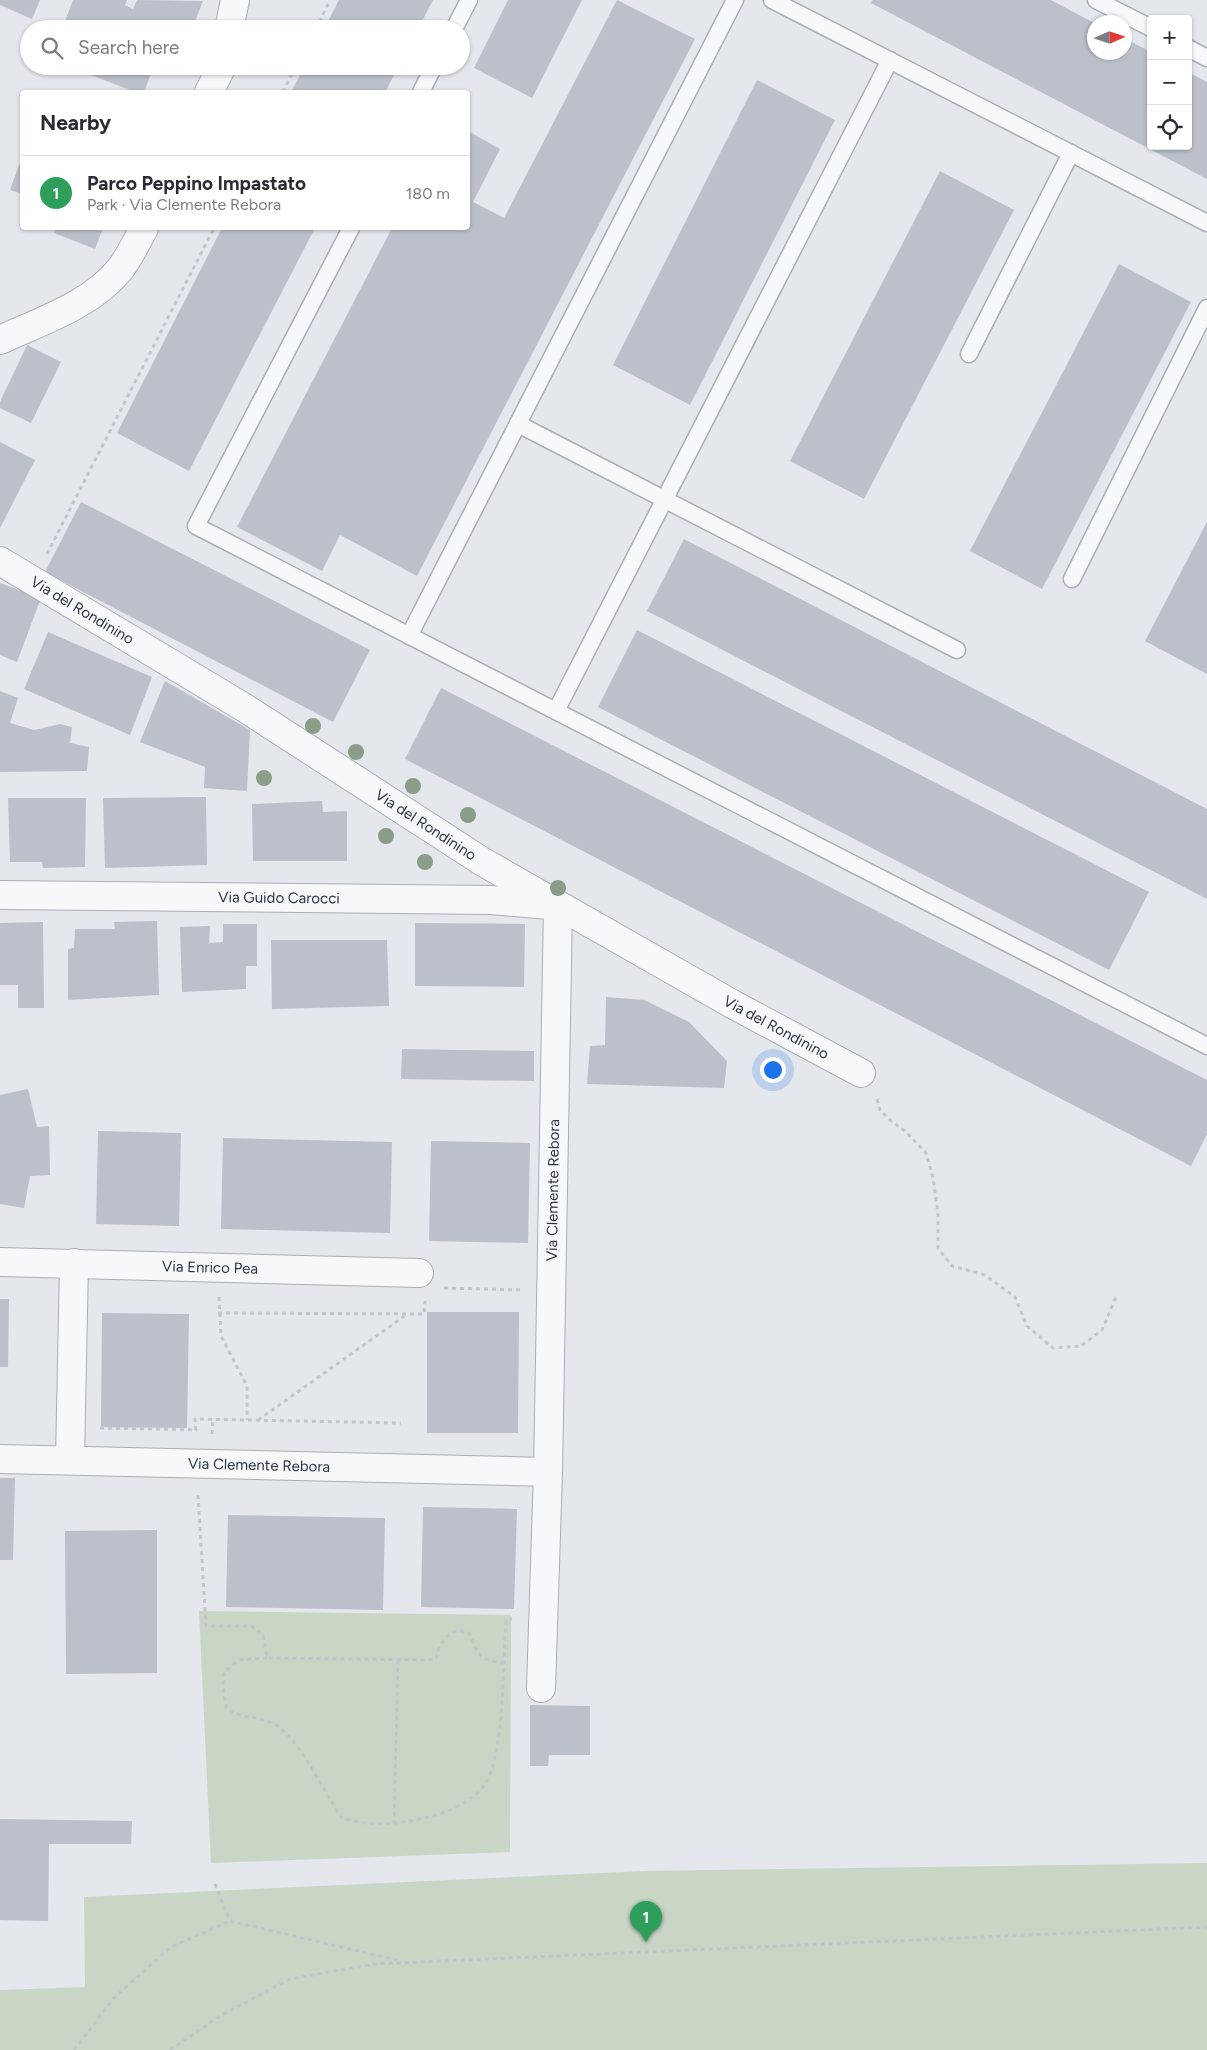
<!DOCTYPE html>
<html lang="en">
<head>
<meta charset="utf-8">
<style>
  :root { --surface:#fff; --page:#f7f7f7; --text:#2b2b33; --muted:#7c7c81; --line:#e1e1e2; --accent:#2563eb }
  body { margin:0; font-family:Figtree,sans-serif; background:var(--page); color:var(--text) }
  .controls { position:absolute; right:15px; top:15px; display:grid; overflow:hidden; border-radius:5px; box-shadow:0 1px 4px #0004 }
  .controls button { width:45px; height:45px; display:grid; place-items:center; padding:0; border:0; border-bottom:1px solid var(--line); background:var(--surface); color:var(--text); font:25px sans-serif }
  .compass { position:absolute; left:1087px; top:15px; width:45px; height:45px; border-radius:50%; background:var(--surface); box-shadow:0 1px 4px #0004; rotate:87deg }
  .you { position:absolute; left:772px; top:1069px; width:18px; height:18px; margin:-12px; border:4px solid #fff; border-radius:50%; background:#1a73e8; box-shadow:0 0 0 8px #1a73e833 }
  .badge { display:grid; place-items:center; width:32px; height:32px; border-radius:50%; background:var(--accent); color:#fff; font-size:16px; font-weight:700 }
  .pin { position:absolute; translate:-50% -41px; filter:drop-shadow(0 1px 2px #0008) }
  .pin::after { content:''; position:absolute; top:26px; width:18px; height:15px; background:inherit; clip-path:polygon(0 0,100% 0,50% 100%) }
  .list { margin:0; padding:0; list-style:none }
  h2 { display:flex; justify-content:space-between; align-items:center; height:65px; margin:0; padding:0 20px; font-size:21px }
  h2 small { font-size:16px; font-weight:400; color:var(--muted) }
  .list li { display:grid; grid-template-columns:32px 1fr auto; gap:15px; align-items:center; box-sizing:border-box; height:75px; padding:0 20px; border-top:1px solid var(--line) }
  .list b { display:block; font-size:19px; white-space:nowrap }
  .list p { margin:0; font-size:16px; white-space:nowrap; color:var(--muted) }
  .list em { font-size:16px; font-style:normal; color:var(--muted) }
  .icon { flex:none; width:28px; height:28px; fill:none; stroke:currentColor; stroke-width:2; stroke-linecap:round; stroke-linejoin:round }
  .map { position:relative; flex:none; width:1207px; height:2050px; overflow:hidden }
  .search { position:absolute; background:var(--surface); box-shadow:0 1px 4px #0004; left:20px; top:20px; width:450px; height:55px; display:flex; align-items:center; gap:12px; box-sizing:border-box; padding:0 18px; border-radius:28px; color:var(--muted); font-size:19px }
  .panel { position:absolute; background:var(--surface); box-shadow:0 1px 4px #0004; left:20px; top:90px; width:450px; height:140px; border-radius:5px }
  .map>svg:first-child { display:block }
  .green { fill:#c9d6c5 }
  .building { fill:#bbc0ca }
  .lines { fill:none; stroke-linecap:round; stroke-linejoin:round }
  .service-casing { stroke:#a9aeb7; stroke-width:19 }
  .minor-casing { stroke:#a9aeb7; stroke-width:30 }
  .path { stroke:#c2c5cb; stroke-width:3; stroke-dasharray:4 4; stroke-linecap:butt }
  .service { stroke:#f7f8fa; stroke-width:16 }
  .minor { stroke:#f7f8fa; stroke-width:28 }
  .tree { fill:#899d89 }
  .labels { text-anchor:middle; stroke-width:4; stroke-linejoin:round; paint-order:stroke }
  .street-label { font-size:15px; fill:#2b3445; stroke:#f4f6f9 }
</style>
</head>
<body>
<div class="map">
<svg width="1207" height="2050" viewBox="0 0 1207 2050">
  <rect width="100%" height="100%" fill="#e4e7ec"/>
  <!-- green -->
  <g class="green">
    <polygon points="199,1611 511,1615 510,1852 211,1863"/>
    <polygon points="1207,1863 1207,2050 0,2050 0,1990 85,1987 84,1897 645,1871"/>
  </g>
  <!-- building -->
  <g class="building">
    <polygon points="0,0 40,0 32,19 0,5"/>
    <polygon points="73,0 127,0 125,5 133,9 137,0 203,1 192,29 85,29 65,21"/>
    <polygon points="339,0 433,0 418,29 324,29"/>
    <polygon points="508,0 582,0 532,98 474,68"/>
    <polygon points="617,0 695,39 417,576 340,535 322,571 237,527 392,228 468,228 468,131 500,149 473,202 504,218"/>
    <polygon points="873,0 1051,0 1094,23 1094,52 1124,52 1124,38 1151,52 1151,146 1188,146 1188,72 1207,82 1207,179 871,3"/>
    <polygon points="95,66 154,66 144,92 135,92 91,75"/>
    <polygon points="305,66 399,66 385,92 291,92"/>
    <polygon points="757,80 835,120 690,405 613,365"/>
    <polygon points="22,157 22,194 10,190"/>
    <polygon points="940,171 1014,210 864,499 790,461"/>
    <polygon points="56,228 103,228 95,249 54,233"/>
    <polygon points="222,228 315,228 189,471 117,433"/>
    <polygon points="1119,264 1191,302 1042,589 970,551"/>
    <polygon points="27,345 61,362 31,423 0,408 0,402"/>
    <polygon points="0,442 35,460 0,528"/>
    <polygon points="81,502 370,650 333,722 45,572"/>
    <polygon points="1207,522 1207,674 1145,641"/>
    <polygon points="684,539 1207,809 1207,899 647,611"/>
    <polygon points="0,583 41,598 17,662 0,655"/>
    <polygon points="637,630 1149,892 1109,970 598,707"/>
    <polygon points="48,632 152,677 130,735 24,689"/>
    <polygon points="165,681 250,730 247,791 204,788 205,767 140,742"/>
    <polygon points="441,688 1207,1080 1207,1134 1191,1166 405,759"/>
    <polygon points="0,691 18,698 10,723 34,730 60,724 72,727 70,743 89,747 87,771 0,772"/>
    <polygon points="206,797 207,865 105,868 103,798"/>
    <polygon points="8,798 86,798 85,867 43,868 42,862 10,862"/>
    <polygon points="322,801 323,812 347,811 347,861 253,861 252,804"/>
    <polygon points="157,921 159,995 68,1000 68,949 74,948 75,929 115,929 114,922"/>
    <polygon points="43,922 44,1008 18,1008 18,985 0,985 0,923"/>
    <polygon points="415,923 525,924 524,987 415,986"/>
    <polygon points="223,924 257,924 257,966 246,966 246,989 182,992 180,927 210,926 209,943 223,942"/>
    <polygon points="271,940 387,940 389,1006 272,1009"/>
    <polygon points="606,997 644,1000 689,1022 727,1061 724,1088 587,1084 590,1046 605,1045"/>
    <polygon points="402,1049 534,1051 534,1081 401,1079"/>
    <polygon points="28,1089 37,1127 49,1126 50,1175 30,1176 24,1208 0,1204 0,1095"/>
    <polygon points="98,1131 181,1133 179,1226 96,1224"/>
    <polygon points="223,1138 392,1142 390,1233 221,1229"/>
    <polygon points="431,1141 530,1143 528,1243 429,1241"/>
    <polygon points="0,1299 9,1299 8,1367 0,1367"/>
    <polygon points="427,1312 519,1312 518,1433 427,1433"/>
    <polygon points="102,1313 189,1314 187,1428 101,1427"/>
    <polygon points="0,1478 15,1478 13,1560 0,1560"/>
    <polygon points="423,1507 517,1509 514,1609 421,1607"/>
    <polygon points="228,1515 385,1518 383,1610 226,1607"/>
    <polygon points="157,1530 157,1673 66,1674 65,1531"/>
    <polygon points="530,1705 590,1706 590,1755 549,1755 548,1766 530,1766"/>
    <polygon points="0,1819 132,1821 131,1844 49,1844 48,1921 0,1920"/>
  </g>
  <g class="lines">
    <!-- service casing -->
    <g class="service-casing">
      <g id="service">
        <polyline points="772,0 1207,223"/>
        <polyline points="1096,0 1151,28"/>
        <polyline points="454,29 469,0"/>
        <polyline points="1188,48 1207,58"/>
        <polyline points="421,92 434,66"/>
        <polyline points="351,228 196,526 1207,1046"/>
        <polyline points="969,354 1071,153"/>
        <polyline points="518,424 957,650"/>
        <polyline points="1072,579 1207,308"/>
        <polyline points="409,636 735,0"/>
        <polyline points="556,711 890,60"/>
      </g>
    </g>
    <!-- minor casing -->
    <g class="minor-casing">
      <g id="minor">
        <polyline points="229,29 235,0"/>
        <polyline points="209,92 222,66"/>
        <path d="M0,340c41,-19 92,-35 121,-72 9,-12 16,-27 23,-40"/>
        <path id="s1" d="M0,561l245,147 238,154 251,143 127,68"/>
        <path id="s2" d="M0,895l491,5 58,5"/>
        <path id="s3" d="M0,1262l419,11"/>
        <path id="s4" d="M0,1459l548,13 -7,216"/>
        <polyline points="70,1460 74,1263"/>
        <path id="s5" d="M548,1472l10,-566"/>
      </g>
    </g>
    <!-- path -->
    <g class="path">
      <polyline points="316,29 330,0"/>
      <polyline points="283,92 296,66"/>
      <polyline points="47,554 214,228"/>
      <polyline points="877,1099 880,1110 890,1120 905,1131 926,1153 933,1178 938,1214 938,1248 952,1266 985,1275 1015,1297 1027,1326 1053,1348 1081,1346 1102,1330 1116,1297"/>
      <polyline points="444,1288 521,1290"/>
      <polyline points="219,1297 221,1336 247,1386 247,1420"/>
      <polyline points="218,1313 424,1314 425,1301"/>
      <polyline points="258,1420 406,1315"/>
      <polyline points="100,1428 196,1430 195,1419 401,1423"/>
      <polyline points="212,1434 213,1419"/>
      <path d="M198,1495l8,131h45l12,9 4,23 162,2 7,-1c4,-16 7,-23 23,-29l10,3c10,22 9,27 34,30"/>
      <path d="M267,1658l-29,2 -14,12 -1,14 3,22c18,12 30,7 48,16 27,15 48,67 68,94 26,8 51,7 78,1 21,-4 53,-16 65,-35 20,-32 18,-124 21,-165h6"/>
      <polyline points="394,1824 398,1660"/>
      <polyline points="215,1884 230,1921 401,1961"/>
      <polyline points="74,2050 114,1998 171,1947 230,1921"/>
      <polyline points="170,2050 220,2016 290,1979 375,1964 1207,1927"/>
    </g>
    <!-- service -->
    <use href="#service" class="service"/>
    <!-- minor -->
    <use href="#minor" class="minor"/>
  </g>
  <!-- trees -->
  <g class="tree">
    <circle cx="313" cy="726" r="8"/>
    <circle cx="356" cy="752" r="8"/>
    <circle cx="264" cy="778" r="8"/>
    <circle cx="413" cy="786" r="8"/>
    <circle cx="468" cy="815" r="8"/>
    <circle cx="386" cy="836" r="8"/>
    <circle cx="425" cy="862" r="8"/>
    <circle cx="558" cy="888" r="8"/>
  </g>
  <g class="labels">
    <!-- street labels -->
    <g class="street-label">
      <text dy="5" stroke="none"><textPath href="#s1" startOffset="96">Via del Rondinino</textPath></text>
      <text dy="5" stroke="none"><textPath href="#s1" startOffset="501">Via del Rondinino</textPath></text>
      <text dy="5" stroke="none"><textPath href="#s2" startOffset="279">Via Guido Carocci</textPath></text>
      <text dy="5" stroke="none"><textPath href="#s1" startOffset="906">Via del Rondinino</textPath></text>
      <text dy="5" stroke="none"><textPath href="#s5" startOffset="282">Via Clemente Rebora</textPath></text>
      <text dy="5" stroke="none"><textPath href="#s3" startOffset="210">Via Enrico Pea</textPath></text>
      <text dy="5" stroke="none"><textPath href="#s4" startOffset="259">Via Clemente Rebora</textPath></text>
    </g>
  </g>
</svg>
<div class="controls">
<button>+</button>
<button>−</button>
<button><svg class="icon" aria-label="locate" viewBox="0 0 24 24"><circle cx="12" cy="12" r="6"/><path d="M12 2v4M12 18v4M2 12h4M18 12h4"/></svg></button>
</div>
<svg class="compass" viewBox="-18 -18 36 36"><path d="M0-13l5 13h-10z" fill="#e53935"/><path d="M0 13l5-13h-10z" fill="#7c7c81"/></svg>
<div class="you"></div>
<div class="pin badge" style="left:646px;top:1942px;background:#2e9e5b">1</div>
<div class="search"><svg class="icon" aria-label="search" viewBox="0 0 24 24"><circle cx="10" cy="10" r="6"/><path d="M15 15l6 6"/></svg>Search here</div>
<section class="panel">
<h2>Nearby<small></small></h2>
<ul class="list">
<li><span class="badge" style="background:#2e9e5b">1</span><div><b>Parco Peppino Impastato</b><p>Park · Via Clemente Rebora</p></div><em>180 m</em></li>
</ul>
</section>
</div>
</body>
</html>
